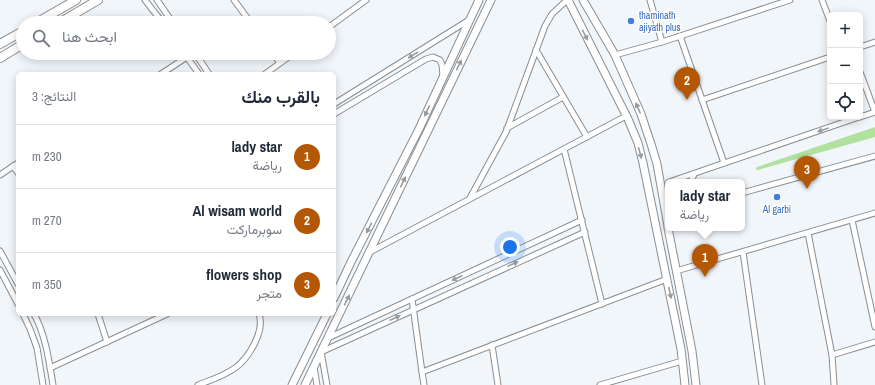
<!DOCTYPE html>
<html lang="ar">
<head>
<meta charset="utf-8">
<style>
  :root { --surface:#fff; --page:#f2f2f3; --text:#1f2937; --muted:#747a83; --line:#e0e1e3; --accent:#b45702 }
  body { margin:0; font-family:"Archivo Narrow",Vazirmatn,sans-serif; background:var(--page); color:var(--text); direction:rtl }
  .controls { position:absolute; right:12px; top:12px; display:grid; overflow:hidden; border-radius:6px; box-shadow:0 2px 10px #0003 }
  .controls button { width:36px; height:36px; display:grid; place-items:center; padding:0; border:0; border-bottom:1px solid var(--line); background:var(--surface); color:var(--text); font:20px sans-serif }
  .you { position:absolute; left:510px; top:247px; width:14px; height:14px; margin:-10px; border:3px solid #fff; border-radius:50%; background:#1a73e8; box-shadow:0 0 0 6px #1a73e833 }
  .badge { display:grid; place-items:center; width:26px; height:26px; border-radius:50%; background:var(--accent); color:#fff; font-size:13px; font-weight:700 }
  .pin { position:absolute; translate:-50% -33px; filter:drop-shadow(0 1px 2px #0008) }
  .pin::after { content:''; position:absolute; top:21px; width:14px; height:12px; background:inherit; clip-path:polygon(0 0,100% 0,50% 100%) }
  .popup { position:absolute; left:665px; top:179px; width:80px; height:52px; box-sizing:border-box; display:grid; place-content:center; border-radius:6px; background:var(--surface); filter:drop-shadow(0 1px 3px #0005); font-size:13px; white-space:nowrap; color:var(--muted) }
  .popup b { font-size:15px; color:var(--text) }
  .popup::after { content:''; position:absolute; left:50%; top:100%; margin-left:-8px; border:8px solid transparent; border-top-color:var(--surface) }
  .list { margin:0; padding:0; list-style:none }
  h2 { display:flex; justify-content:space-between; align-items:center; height:52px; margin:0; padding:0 16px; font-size:17px }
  h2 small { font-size:13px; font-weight:400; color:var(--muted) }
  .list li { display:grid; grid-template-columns:26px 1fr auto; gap:12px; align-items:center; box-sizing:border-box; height:64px; padding:0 16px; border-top:1px solid var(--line) }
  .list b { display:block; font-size:15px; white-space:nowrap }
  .list p { margin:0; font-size:13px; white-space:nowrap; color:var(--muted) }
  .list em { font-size:13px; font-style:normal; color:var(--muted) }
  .icon { flex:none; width:22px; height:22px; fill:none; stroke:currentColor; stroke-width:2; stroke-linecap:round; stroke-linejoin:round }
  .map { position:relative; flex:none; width:875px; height:385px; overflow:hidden; direction:ltr }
  .search { position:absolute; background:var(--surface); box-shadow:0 2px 10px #0003; left:16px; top:16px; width:320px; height:44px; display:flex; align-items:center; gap:10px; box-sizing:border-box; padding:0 14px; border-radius:22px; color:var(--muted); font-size:15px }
  .panel { position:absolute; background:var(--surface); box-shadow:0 2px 10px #0003; left:16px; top:72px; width:320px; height:244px; border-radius:6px; direction:rtl }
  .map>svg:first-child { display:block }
  .green { fill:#b0e19f }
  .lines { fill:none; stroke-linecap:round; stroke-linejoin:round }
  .street-casing { stroke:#898e92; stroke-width:7 }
  .secondary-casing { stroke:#898e92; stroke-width:9 }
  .primary-casing { stroke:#898e92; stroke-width:10 }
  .street { stroke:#fff; stroke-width:5 }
  .secondary { stroke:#fff; stroke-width:7 }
  .primary { stroke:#fff; stroke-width:8 }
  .oneway { fill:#9a9b9c }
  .shop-dot { fill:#3f7fe0; stroke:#fff; stroke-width:1.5 }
  .labels { text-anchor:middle; stroke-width:3; stroke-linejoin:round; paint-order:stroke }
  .shop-label { font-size:10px; fill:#366cbe; stroke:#fff; text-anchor:start }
</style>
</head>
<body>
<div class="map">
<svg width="875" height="385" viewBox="0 0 875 385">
  <rect width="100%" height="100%" fill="#f1f6fb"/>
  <!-- green -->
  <polygon class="green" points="875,127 875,137 758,170 757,170 756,169 757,167"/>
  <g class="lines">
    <!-- street casing -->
    <g class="street-casing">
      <g id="street">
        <polyline points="145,0 163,23"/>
        <polyline points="157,0 173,23"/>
        <polyline points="234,0 251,23"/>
        <polyline points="650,0 662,42"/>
        <polyline points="822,0 830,21"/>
        <polyline points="329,27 366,0"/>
        <polyline points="680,36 724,163"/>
        <polyline points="860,47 875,42"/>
        <polyline points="536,50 587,137"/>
        <polyline points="184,53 199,74"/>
        <polyline points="195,53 209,74"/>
        <polyline points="273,53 280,63"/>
        <polyline points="615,55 662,42 790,0"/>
        <polyline points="860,72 875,112"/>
        <polyline points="161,74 187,57"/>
        <polyline points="265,74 294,53"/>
        <polyline points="702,100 830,57"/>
        <polyline points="334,104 469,20"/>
        <polyline points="334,114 426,59 433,57 440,60 442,65 443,76"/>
        <polyline points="860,117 875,112"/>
        <polyline points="507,128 563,97"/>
        <polyline points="564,149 602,304"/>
        <polyline points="13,166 18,173"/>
        <polyline points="0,175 18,163"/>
        <polyline points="669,182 859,117"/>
        <polyline points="691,182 694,174"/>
        <polyline points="742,193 875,156"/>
        <polyline points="470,198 506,132 545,26 552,14 567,0"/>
        <polyline points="852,220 875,327"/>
        <polyline points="808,233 832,355 834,385"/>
        <polyline points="0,251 18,284"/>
        <polyline points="370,252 626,116"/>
        <polyline points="743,252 762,385"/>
        <polyline points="0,270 18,304"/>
        <polyline points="676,271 875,213"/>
        <polyline points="412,299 422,372"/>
        <polyline points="23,314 30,329 37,348 43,385"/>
        <path d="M34,314c12,22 15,47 19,71"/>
        <polyline points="98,314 107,342"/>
        <polyline points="328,338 582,220"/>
        <polyline points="492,345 498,385"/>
        <polyline points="832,355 875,342"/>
        <polyline points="314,367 317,385"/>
        <polyline points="50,368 167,314"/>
        <path d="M198,385c13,-5 26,-9 37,-17 14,-10 30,-37 24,-54"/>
        <polyline points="327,385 321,352 585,232"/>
        <polyline points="424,385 422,372 667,279"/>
        <polyline points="600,385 682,361"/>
      </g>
    </g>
    <!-- secondary casing -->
    <g class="secondary-casing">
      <g id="secondary">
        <polyline points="568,0 628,119 638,143 643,163 681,349 685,385"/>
        <polyline points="583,0 615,55 641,114 651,144 657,164 668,226"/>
        <polyline points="668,228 692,351 696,385"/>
        <polyline points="334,298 351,262 419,129 479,0"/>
        <polyline points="292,385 327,314"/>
        <polyline points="305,385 491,0"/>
      </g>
    </g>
    <!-- primary casing -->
    <g class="primary-casing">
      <g id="primary">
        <polyline points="36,23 76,0"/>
        <polyline points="59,23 98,0"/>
        <polyline points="0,44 23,31"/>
        <polyline points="0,58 23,44"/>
      </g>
    </g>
    <!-- street -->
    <use href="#street" class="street"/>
    <!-- secondary -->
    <use href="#secondary" class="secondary"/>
    <!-- primary -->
    <use href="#primary" class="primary"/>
  </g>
  <!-- one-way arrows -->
  <defs><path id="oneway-solid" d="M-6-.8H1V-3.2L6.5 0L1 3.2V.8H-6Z"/></defs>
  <g class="oneway">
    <use href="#oneway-solid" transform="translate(585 35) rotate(63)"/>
    <use href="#oneway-solid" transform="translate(413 55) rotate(148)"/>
    <use href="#oneway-solid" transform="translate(459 65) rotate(-64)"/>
    <use href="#oneway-solid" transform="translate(638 108) rotate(-114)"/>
    <use href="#oneway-solid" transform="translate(427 111) rotate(115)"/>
    <use href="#oneway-solid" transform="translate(823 130) rotate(161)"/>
    <use href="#oneway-solid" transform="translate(640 153) rotate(75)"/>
    <use href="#oneway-solid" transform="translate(403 182) rotate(-65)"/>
    <use href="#oneway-solid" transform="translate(369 228) rotate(117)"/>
    <use href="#oneway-solid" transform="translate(513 264) rotate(-24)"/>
    <use href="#oneway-solid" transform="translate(457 278) rotate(155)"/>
    <use href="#oneway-solid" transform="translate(670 293) rotate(78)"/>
    <use href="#oneway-solid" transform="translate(347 300) rotate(-64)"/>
    <use href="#oneway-solid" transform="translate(395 318) rotate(-24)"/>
  </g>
  <!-- markers -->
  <g class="shop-dot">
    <circle cx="631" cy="21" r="4"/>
    <circle cx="777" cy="197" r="4"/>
  </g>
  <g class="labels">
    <!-- shop labels -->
    <g class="shop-label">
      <text x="639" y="19">thaminath<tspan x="639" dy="12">ajiyath plus</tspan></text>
      <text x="777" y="213" text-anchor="middle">Al garbi</text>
    </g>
  </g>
</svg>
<div class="controls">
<button>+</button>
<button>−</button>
<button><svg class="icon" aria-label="locate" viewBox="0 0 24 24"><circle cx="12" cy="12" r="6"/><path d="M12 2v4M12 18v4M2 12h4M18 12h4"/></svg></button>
</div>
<div class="you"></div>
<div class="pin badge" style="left:705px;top:277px">1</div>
<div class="popup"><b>lady star</b>رياضة</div>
<div class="pin badge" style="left:687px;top:100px">2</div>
<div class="pin badge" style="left:807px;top:189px">3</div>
<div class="search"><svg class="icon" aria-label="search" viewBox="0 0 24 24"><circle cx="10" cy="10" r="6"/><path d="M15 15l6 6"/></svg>ابحث هنا</div>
<section class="panel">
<h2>بالقرب منك<small>النتائج: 3</small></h2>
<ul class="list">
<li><span class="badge">1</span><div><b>lady star</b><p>رياضة</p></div><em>230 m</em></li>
<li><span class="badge">2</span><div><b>Al wisam world</b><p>سوبرماركت</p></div><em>270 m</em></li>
<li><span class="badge">3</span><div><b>flowers shop</b><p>متجر</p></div><em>350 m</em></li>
</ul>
</section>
</div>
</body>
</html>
